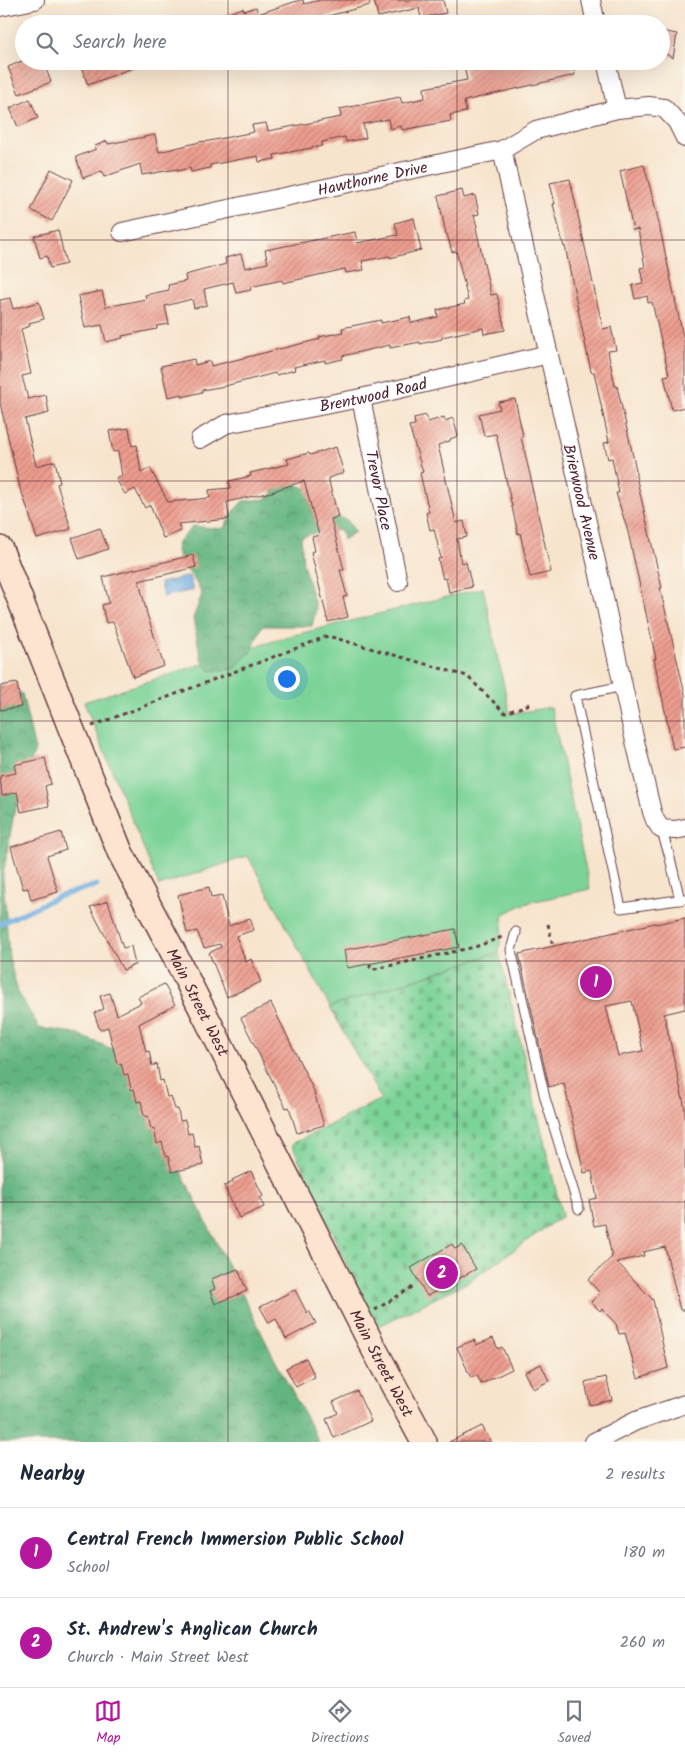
<!DOCTYPE html>
<html lang="en">
<head>
<meta charset="utf-8">
<style>
  :root { --surface:#fff; --page:#f6f6f7; --text:#1f2937; --muted:#747a83; --line:#e0e1e3; --accent:#b5179e }
  body { margin:0; font-family:Kalam,sans-serif; background:var(--page); color:var(--text) }
  .you { position:absolute; left:286px; top:678px; width:18px; height:18px; margin:-12px; border:4px solid #fff; border-radius:50%; background:#1a73e8; box-shadow:0 0 0 8px #1a73e833 }
  .badge { display:grid; place-items:center; width:32px; height:32px; border-radius:50%; background:var(--accent); color:#fff; font-size:16px; font-weight:700 }
  .pin { position:absolute; translate:-50% -50%; border:2px solid #fff; box-shadow:0 1px 5px #0006 }
  .list { margin:0; padding:0; list-style:none }
  h2 { display:flex; justify-content:space-between; align-items:center; height:65px; margin:0; padding:0 20px; font-size:21px }
  h2 small { font-size:16px; font-weight:400; color:var(--muted) }
  .list li { display:grid; grid-template-columns:32px 1fr auto; gap:15px; align-items:center; box-sizing:border-box; height:90px; padding:0 20px; border-top:1px solid var(--line) }
  .list b { display:block; font-size:19px; white-space:nowrap }
  .list p { margin:0; font-size:16px; white-space:nowrap; color:var(--muted) }
  .list em { font-size:16px; font-style:normal; color:var(--muted) }
  .icon { flex:none; width:28px; height:28px; fill:none; stroke:currentColor; stroke-width:2; stroke-linecap:round; stroke-linejoin:round }
  .map { position:relative; flex:none; width:685px; height:1442px; overflow:hidden }
  .search { position:absolute; background:var(--surface); box-shadow:0 5px 20px #0002; left:15px; right:15px; top:15px; height:55px; display:flex; align-items:center; gap:12px; box-sizing:border-box; padding:0 18px; border-radius:28px; color:var(--muted); font-size:19px }
  .sheet { height:245px; background:var(--surface) }
  nav { display:flex; justify-content:space-around; align-items:center; box-sizing:border-box; height:70px; border-top:1px solid var(--line); background:var(--surface); font-size:14px; color:var(--muted) }
  nav a { display:grid; justify-items:center; gap:2px }
  nav .on { color:var(--accent) }
  .map>svg:first-child { display:block }
  .green { fill:#7bd398; stroke:#627962 }
  .forest { fill:url(#forest-crowns); stroke:#576a56 }
  .cemetery { fill:url(#cemetery-stones); stroke:#627962 }
  .water { fill:url(#water-ripples); stroke:#5c6686 }
  .lines { fill:none; stroke-linecap:round; stroke-linejoin:round }
  .stream { stroke:#6eade1; stroke-width:5 }
  .building { fill:url(#building-hatch); fill-rule:evenodd }
  .lane-casing { stroke:#643d43; stroke-width:11 }
  .street-casing { stroke:#643d43; stroke-width:20 }
  .secondary-casing { stroke:#643d43; stroke-width:28 }
  .path { stroke:#643d43; stroke-width:3; stroke-dasharray:4 4; stroke-linecap:butt }
  .lane { stroke:#fff; stroke-width:9 }
  .street { stroke:#fff; stroke-width:18 }
  .secondary { stroke:#fde4d0; stroke-width:25 }
  .grid { fill:none; stroke:#4a1f2b; stroke-width:1; stroke-opacity:0.55 }
  .labels { text-anchor:middle; stroke-width:4.5; stroke-linejoin:round; paint-order:stroke }
  .street-label { font-size:16px; fill:#4a1f2b; stroke:#fbf7ec }
</style>
</head>
<body>
<div class="map">
<svg width="685" height="1442" viewBox="0 0 685 1442">
  <defs>
    <pattern id="forest-crowns" width="20" height="18" patternUnits="userSpaceOnUse" patternTransform="scale(1.25)"><rect width="20" height="18" fill="#64b580"/><path d="M2 6a3 3 0 1 1 6 0M12 15a3 3 0 1 1 6 0" fill="none" stroke="#549369"/></pattern>
    <pattern id="cemetery-stones" width="16" height="16" patternUnits="userSpaceOnUse" patternTransform="scale(1.25)"><rect width="16" height="16" fill="#7bd398"/><path d="M2 7V4a2 2 0 0 1 4 0v3zM10 15v-3a2 2 0 0 1 4 0v3z" fill="#6cb583"/></pattern>
    <pattern id="water-ripples" width="26" height="14" patternUnits="userSpaceOnUse" patternTransform="scale(1.25)"><rect width="26" height="14" fill="#6eade1"/><path d="M2 4q2-2 4 0t4 0M15 11q2-2 4 0t4 0" fill="none" stroke="#5c8cb7"/></pattern>
    <pattern id="building-hatch" width="6" height="6" patternUnits="userSpaceOnUse" patternTransform="scale(1.25)"><rect width="6" height="6" fill="#ed9e8f"/><path d="M-1 1l2-2M0 6l6-6M5 7l2-2" fill="none" stroke="#c28075"/></pattern>
  </defs>
  <rect width="100%" height="100%" fill="#fbf7ec"/>
  <filter id="ink" filterUnits="userSpaceOnUse"><feTurbulence type="fractalNoise" baseFrequency=".02" numOctaves="2"/><feDisplacementMap in="SourceGraphic" scale="10" xChannelSelector="R" yChannelSelector="G"/><feConvolveMatrix kernelMatrix="1 2 1 2 8 2 1 2 1" color-interpolation-filters="sRGB"/></filter>
  <filter id="wash" filterUnits="userSpaceOnUse"><feTurbulence type="fractalNoise" baseFrequency=".0096" numOctaves="4" result="noise"/><feDisplacementMap in="SourceGraphic" scale="20" xChannelSelector="R" yChannelSelector="G"/><feGaussianBlur stdDeviation="1.12" result="paint"/><feColorMatrix in="noise" values="0 0 0 0 0 0 0 0 0 0 0 0 0 0 0 0 0 1.4 0 .05"/><feComposite in="paint" operator="in"/></filter>
  <g filter="url(#wash)">
    <rect width="100%" height="100%" fill="#f7e4cd"/>
    <!-- green -->
    <polygon class="green" points="483,588 510,714 551,707 590,889 531,902 522,905 504,914 499,952 330,1007 248,856 159,886 84,702 286,637"/>
    <!-- forest -->
    <g class="forest">
      <polygon points="286,480 307,489 315,522 338,517 347,520 355,532 343,540 341,530 318,532 301,537 303,563 316,609 312,626 262,626 251,652 234,669 210,671 201,658 193,619 202,594 195,581 179,559 176,545 193,526 223,529 234,511 243,501 267,499"/>
      <polygon points="0,685 22,694 35,750 14,813 3,875 9,958 18,992 39,1028 74,1033 122,1053 275,1360 319,1442 0,1442"/>
    </g>
    <!-- cemetery -->
    <polygon class="cemetery" points="499,952 562,1216 470,1281 375,1328 292,1144 381,1099 330,1007"/>
    <!-- water -->
    <polygon class="water" points="189,576 193,590 163,597 160,583"/>
    <g class="lines">
      <!-- stream -->
      <polyline class="stream" points="0,924 57,897 97,885"/>
    </g>
    <g id="blocks">
      <!-- building -->
      <g class="building">
        <polygon points="300,0 303,0 304,4 320,0 369,0 370,5 317,19 316,17 296,24 204,24 204,22 243,8 244,11 256,7 258,14"/>
        <polygon points="374,0 443,0 446,13 421,18 419,8 378,17"/>
        <polygon points="661,31 677,34 673,58 661,51"/>
        <polygon points="22,61 43,61 51,82 19,94 8,67"/>
        <polygon points="79,61 148,61 148,62 88,85"/>
        <polygon points="463,61 572,61 575,75 464,101 466,112 450,115 451,121 402,130 401,126 390,129 388,119 363,124 366,138 346,142 345,137 322,142 322,146 274,155 275,159 259,162 258,156 210,165 210,168 191,172 190,168 177,171 177,169 142,175 140,164 104,177 102,171 83,178 76,157 96,149 95,146 107,141 108,144 155,135 159,152 204,141 204,142 254,132 252,125 266,123 268,131 289,127 341,117 340,109 400,97 402,103 425,98 424,88 467,80"/>
        <polygon points="30,99 38,118 18,127 10,108"/>
        <polygon points="644,165 656,210 685,346 685,407 672,410 664,376 669,375 652,302 648,303 647,296 635,299 632,285 643,283 640,268 645,267 638,229 633,230 620,171"/>
        <polygon points="51,169 73,180 52,221 31,210"/>
        <polygon points="570,179 603,329 611,327 616,350 608,351 615,386 617,386 629,438 636,470 636,476 662,588 660,588 685,694 685,747 673,749 654,659 656,659 628,532 616,493 619,493 612,458 608,459 604,443 609,442 594,372 591,372 565,246 564,247 553,204 555,204 550,183"/>
        <polygon points="462,190 464,198 475,195 479,214 474,215 477,227 476,228 491,295 497,294 505,330 484,334 483,328 442,337 442,339 420,344 420,342 390,348 390,345 342,356 343,359 325,363 325,360 294,367 295,370 276,375 275,373 225,386 202,390 202,392 182,397 182,394 168,397 161,366 194,359 195,365 210,361 211,366 320,339 319,337 343,332 342,328 381,320 381,323 410,317 411,323 438,317 437,310 465,304 464,301 468,300 456,251 452,252 447,234 446,234 438,196"/>
        <polygon points="414,218 421,250 390,258 390,256 362,261 364,270 346,273 345,269 283,283 282,280 250,287 251,290 236,293 233,282 204,289 207,305 194,308 192,299 165,306 169,324 157,326 157,329 122,336 123,338 106,342 102,325 85,328 78,296 102,291 106,307 146,299 145,295 169,290 168,285 186,281 185,275 226,264 225,258 241,254 245,268 268,263 265,250 355,232 357,243 398,235 395,223"/>
        <polygon points="58,230 66,264 50,268 47,256 40,258 34,236"/>
        <polygon points="10,298 13,309 39,302 44,319 29,323 30,326 21,329 31,374 22,376 28,399 46,395 49,413 25,419 36,466 55,461 60,483 57,484 71,529 37,539 22,492 21,492 0,403 0,300"/>
        <polygon points="515,399 523,436 521,437 532,483 531,483 551,572 530,577 520,533 518,534 496,434 484,436 479,414 500,409 498,402"/>
        <polygon points="426,415 428,422 444,417 445,421 453,418 458,436 450,439 450,441 438,445 456,523 464,521 467,537 457,539 461,563 466,562 472,587 449,592 446,578 443,579 438,559 441,558 434,529 430,530 426,513 429,512 420,473 423,472 409,426 415,425 414,418"/>
        <polygon points="129,428 132,446 137,445 141,473 150,468 168,502 210,498 209,490 231,488 229,481 251,476 250,473 289,464 287,459 309,453 310,455 336,447 344,473 328,478 338,517 331,519 344,570 340,570 347,596 343,597 348,617 328,622 311,552 315,551 312,537 319,535 304,481 276,490 276,491 227,502 229,519 178,524 181,531 163,538 150,505 145,508 135,489 125,494 116,479 122,476 118,451 113,452 109,431"/>
        <polygon points="100,528 108,549 79,559 72,538"/>
        <polygon points="193,555 196,567 139,581 147,614 164,666 133,677 113,622 106,623 102,605 109,603 103,577"/>
        <polygon points="17,683 21,707 0,710 0,686"/>
        <polygon points="45,758 51,784 45,786 49,806 21,812 17,792 2,796 0,776 16,773 14,765"/>
        <polygon points="61,832 66,850 47,856 58,892 31,900 28,888 23,889 11,847"/>
        <polygon points="209,887 211,898 222,896 229,926 250,918 254,930 236,936 246,962 251,959 261,982 227,997 209,953 221,947 220,944 204,948 197,931 187,933 178,895"/>
        <polygon points="108,901 123,948 131,946 135,965 129,966 129,968 123,970 90,907"/>
        <path d="M685,918v91l-21,5 21,95v201h-5l-15,-63 -22,5 1,4 -27,6 36,38 15,68 -30,10 -13,-45 -6,1 -3,-10 -14,-15 -2,2 -9,-9 9,-9 -12,-13 24,-23 -7,-33 -11,2 -5,-26 8,-2 -5,-27 -8,2 -20,-90 -15,4 -30,-133 136,-31 1,1zM632,1001l11,50 -25,5 -12,-50z"/>
        <polygon points="455,929 459,947 347,968 344,950"/>
        <polygon points="164,984 175,1005 139,1024 146,1052 149,1051 152,1066 157,1064 160,1081 163,1080 167,1097 171,1096 175,1109 178,1109 180,1121 185,1120 188,1134 192,1133 195,1147 199,1146 203,1165 172,1172 168,1156 166,1157 162,1142 157,1144 154,1128 151,1129 148,1116 144,1116 141,1101 137,1102 134,1089 131,1090 128,1074 124,1075 121,1063 117,1064 108,1027 100,1030 94,1013 104,1009 100,996 110,993 117,1015 141,1003 138,997"/>
        <polygon points="271,1003 313,1089 324,1125 297,1133 289,1107 286,1108 241,1018"/>
        <polygon points="251,1171 263,1196 260,1198 264,1207 239,1218 224,1186 233,1182 232,1180"/>
        <polygon points="452,1244 455,1249 462,1245 476,1269 427,1296 411,1268"/>
        <polygon points="238,1269 247,1291 215,1304 210,1291 215,1289 211,1279"/>
        <polygon points="295,1290 307,1313 309,1311 316,1323 286,1339 276,1319 269,1323 260,1307"/>
        <polygon points="493,1338 498,1349 502,1347 512,1369 481,1384 477,1375 471,1378 457,1347 474,1340 476,1345"/>
        <polygon points="306,1358 315,1377 296,1387 286,1368"/>
        <polygon points="541,1364 549,1381 533,1389 524,1372"/>
        <polygon points="606,1377 612,1400 590,1405 585,1382"/>
        <polygon points="357,1391 371,1421 334,1438 326,1419 338,1413 333,1402"/>
        <polygon points="482,1426 491,1442 449,1442"/>
      </g>
    </g>
  </g>
  <g filter="url(#ink)">
    <use href="#blocks" fill-opacity="0" stroke="#643d43" stroke-width="1"/>
    <g class="lines">
      <!-- lane casing -->
      <g class="lane-casing">
        <g id="lane">
          <polyline points="623,686 575,696 621,908 685,899"/>
          <polyline points="661,829 669,854 680,900"/>
          <polyline points="516,932 511,950 545,1098 579,1209"/>
        </g>
      </g>
      <!-- street casing -->
      <g class="street-casing">
        <g id="street">
          <polyline points="591,0 596,24"/>
          <polyline points="0,7 35,0"/>
          <polyline points="606,61 617,109"/>
          <path id="s1" d="M502,150l96,420 36,167 18,75 3,8 6,9 14,1 10,-2"/>
          <path id="s2" d="M122,232l380,-82 34,-20 81,-21 32,-3 15,2 13,14 8,16"/>
          <path id="s3" d="M361,398l37,184"/>
          <path id="s4" d="M200,439l26,-15 135,-26 188,-44"/>
          <polyline points="594,1442 636,1421 685,1404"/>
        </g>
      </g>
      <!-- secondary casing -->
      <g class="secondary-casing">
        <g id="secondary">
          <path id="s5" d="M0,549l120,303 51,96 201,397 52,97"/>
        </g>
      </g>
      <!-- path -->
      <g class="path">
        <polyline points="92,726 328,636 467,676 505,713 530,704"/>
        <polyline points="548,924 553,946"/>
        <polyline points="370,964 370,967 374,967 375,969 475,947 502,937"/>
        <polyline points="375,1310 414,1286"/>
      </g>
      <!-- lane -->
      <use href="#lane" class="lane"/>
      <!-- street -->
      <use href="#street" class="street"/>
      <!-- secondary -->
      <use href="#secondary" class="secondary"/>
    </g>
  </g>
  <!-- grid -->
  <path class="grid" d="M228,0v24M457,0v24M228,61v1381M457,61v1381M0,240h685M0,481h685M0,721h685M0,961h685M0,1202h685"/>
  <g class="labels">
    <!-- street labels -->
    <g class="street-label">
      <text dy="6" stroke="none"><textPath href="#s2" startOffset="256">Hawthorne Drive</textPath></text>
      <text dy="6" stroke="none"><textPath href="#s4" startOffset="180">Brentwood Road</textPath></text>
      <text dy="6" stroke="none"><textPath href="#s3" startOffset="94">Trevor Place</textPath></text>
      <text dy="6" stroke="none"><textPath href="#s1" startOffset="361">Brierwood Avenue</textPath></text>
      <text dy="6" stroke="none"><textPath href="#s5" startOffset="495">Main Street West</textPath></text>
      <text dy="6" stroke="none"><textPath href="#s5" startOffset="900">Main Street West</textPath></text>
    </g>
  </g>
</svg>
<div class="you"></div>
<div class="pin badge" style="left:596px;top:982px">1</div>
<div class="pin badge" style="left:442px;top:1273px">2</div>
<div class="search"><svg class="icon" aria-label="search" viewBox="0 0 24 24"><circle cx="10" cy="10" r="6"/><path d="M15 15l6 6"/></svg>Search here</div>
</div>
<section class="sheet">
<h2>Nearby<small>2 results</small></h2>
<ul class="list">
<li><span class="badge">1</span><div><b>Central French Immersion Public School</b><p>School</p></div><em>180 m</em></li>
<li><span class="badge">2</span><div><b>St. Andrew's Anglican Church</b><p>Church · Main Street West</p></div><em>260 m</em></li>
</ul>
</section>
<nav>
<a class="on"><svg class="icon" aria-label="map" viewBox="0 0 24 24"><path d="M3 6l6-2 6 2 6-2v14l-6 2-6-2-6 2zM9 4v14M15 6v14"/></svg>Map</a>
<a><svg class="icon" aria-label="directions" viewBox="0 0 24 24"><path d="M12 3l9 9-9 9-9-9zM9 14v-3h6M13 9l2 2-2 2"/></svg>Directions</a>
<a><svg class="icon" aria-label="saved" viewBox="0 0 24 24"><path d="M7 4h10v16l-5-4-5 4z"/></svg>Saved</a>
</nav>
</body>
</html>
